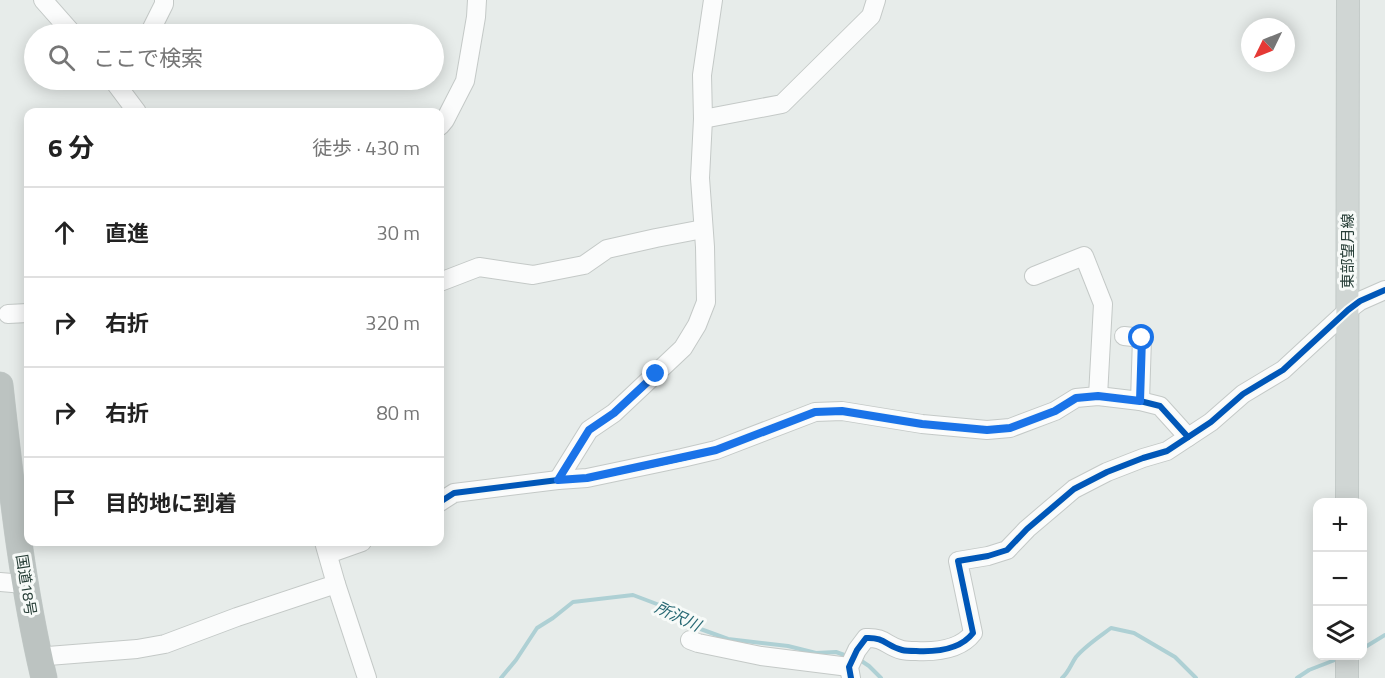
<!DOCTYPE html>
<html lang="ja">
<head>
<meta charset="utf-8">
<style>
  :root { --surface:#fff; --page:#f2f2f2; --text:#222; --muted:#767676; --line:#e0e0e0 }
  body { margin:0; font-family:"Titillium Web","Noto Sans JP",sans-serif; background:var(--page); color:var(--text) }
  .controls { position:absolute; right:18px; bottom:18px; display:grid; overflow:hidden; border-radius:12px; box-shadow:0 3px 15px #0003 }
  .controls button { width:54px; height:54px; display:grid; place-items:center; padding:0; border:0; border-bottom:2px solid var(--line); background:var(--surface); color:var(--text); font:30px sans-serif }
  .compass { position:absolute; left:1241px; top:18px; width:54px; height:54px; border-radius:50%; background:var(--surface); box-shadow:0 3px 15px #0003; rotate:227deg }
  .stop { position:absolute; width:18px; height:18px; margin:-14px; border:4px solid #1a73e8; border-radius:50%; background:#fff }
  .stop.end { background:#1a73e8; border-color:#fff; box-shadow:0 2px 6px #0008 }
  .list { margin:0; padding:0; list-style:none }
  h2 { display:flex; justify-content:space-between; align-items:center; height:78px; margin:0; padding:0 24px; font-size:26px }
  h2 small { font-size:20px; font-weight:400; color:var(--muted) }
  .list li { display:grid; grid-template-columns:39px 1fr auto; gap:18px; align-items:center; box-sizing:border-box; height:90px; padding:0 24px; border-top:2px solid var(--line) }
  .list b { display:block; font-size:22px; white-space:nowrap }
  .list em { font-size:20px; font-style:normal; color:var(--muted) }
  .icon { flex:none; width:33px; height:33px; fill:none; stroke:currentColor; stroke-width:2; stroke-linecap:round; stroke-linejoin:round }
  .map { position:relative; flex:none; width:1385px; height:678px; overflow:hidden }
  .search { position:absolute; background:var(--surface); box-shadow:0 3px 15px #0003; left:24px; top:24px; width:420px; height:66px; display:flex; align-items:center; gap:15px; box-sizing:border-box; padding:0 21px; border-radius:33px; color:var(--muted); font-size:22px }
  .panel { position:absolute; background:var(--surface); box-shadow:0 3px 15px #0003; left:24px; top:108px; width:420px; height:438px; border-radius:12px }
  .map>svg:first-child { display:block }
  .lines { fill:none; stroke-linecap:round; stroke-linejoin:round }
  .stream { stroke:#aed0d4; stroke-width:4 }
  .minor-casing { stroke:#c4c9c7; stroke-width:20 }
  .major-casing { stroke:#c3cac8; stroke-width:24 }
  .highway-casing { stroke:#c3cac8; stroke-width:27 }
  .minor { stroke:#fbfcfc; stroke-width:18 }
  .major { stroke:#d0d6d4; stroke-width:22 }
  .highway { stroke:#bcc3c1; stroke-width:26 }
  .cycleway-casing { stroke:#f7faf8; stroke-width:10 }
  .cycleway { stroke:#0057b8; stroke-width:6 }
  .route { stroke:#1a73e8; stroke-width:8 }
  .labels { text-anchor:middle; stroke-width:6; stroke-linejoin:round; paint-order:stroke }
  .street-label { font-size:15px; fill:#273e37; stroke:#f7faf8 }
  .water-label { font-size:16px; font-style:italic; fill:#276873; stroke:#f7faf8 }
</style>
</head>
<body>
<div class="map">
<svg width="1385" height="678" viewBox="0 0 1385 678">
  <rect width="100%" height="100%" fill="#e7ecea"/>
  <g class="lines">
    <!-- stream -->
    <g class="stream">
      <polyline points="1362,649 1385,635"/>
      <polyline points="860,660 869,666 881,678"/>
      <polyline points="501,678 516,660 537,628 553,618 573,602 633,595 662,606 695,627 728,639 788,646 816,653 836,652 847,656"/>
      <path d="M1062,678c7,-6 9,-14 14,-21 9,-11 23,-20 35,-29l23,5 41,24 21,21"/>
      <polyline points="1297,678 1309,670 1340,658"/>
    </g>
    <!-- minor casing -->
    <g class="minor-casing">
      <g id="minor">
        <polyline points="43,0 73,34"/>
        <polyline points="149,34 164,4 164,0"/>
        <polyline points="113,80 137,112"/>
        <polyline points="703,119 782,104 871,16 876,0"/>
        <polyline points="440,126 445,120 465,81 476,17 477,0"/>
        <polyline points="1034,276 1084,256 1103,304 1098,396"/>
        <polyline points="440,282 479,267 533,275 584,265 607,249 656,238 703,229"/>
        <polyline points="8,314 28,313"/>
        <polyline points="1124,336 1142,338 1140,401"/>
        <polyline points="558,480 589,430 614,413 683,348 697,325 706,302 705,247 700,178 703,119 702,75 713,0"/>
        <polyline points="440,502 454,493 558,480 587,478 682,458 716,450 815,412 842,411 922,424 987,430 1010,428 1055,411 1076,398 1098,396 1140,401 1160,406 1188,437"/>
        <polyline points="324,542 336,584 367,678"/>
        <polyline points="328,554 362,542"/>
        <polyline points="0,582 24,584"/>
        <polyline points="690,640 698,643 761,656 849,667"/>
        <polyline points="37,649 48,656 137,649 165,644 237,617 336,584"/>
        <path d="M851,678l-2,-11 8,-17 9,-12c19,-1 20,8 36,12 4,1 10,1 14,1 20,1 44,-1 57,-18l-15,-72 30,-5 19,-6 20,-21 47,-40 33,-17 36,-14 24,-7 44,-29 32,-28 40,-24 65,-60 12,-9 25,-11"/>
      </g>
    </g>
    <!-- major casing -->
    <g class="major-casing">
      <g id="major">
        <polyline points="1347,502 1348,0"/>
        <polyline points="1347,678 1347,656"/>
      </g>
    </g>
    <!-- highway casing -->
    <g class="highway-casing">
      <path id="highway" d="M0,385c11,98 21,196 44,293"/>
    </g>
    <!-- minor -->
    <use href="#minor" class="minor"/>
    <!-- major -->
    <use href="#major" class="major"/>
    <!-- highway -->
    <use href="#highway" class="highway"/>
    <!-- cycleway casing -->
    <g class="cycleway-casing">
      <g id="cycleway">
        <polyline points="440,502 454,493 558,480 587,478 682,458 716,450 815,412 842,411 922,424 987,430 1010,428 1055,411 1076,398 1098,396 1140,401 1160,406 1188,437"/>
        <path d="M851,678l-2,-11 8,-17 9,-12c19,-1 20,8 36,12 4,1 10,1 14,1 20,1 44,-1 57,-18l-15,-72 30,-5 19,-6 20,-21 47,-40 33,-17 36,-14 24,-7 44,-29 32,-28 40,-24 65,-60 12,-9 25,-11"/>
      </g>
    </g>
    <!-- cycleway -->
    <use href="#cycleway" class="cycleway"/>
  </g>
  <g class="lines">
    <!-- route -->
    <polyline class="route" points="656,374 614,413 589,430 558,480 587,478 716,450 815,412 842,411 922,424 987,430 1010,428 1055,411 1076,398 1098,396 1140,401 1142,338"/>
  </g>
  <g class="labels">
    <!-- street labels -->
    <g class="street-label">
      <text transform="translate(1348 251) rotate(-90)" y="5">東部望月線</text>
      <text transform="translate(26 585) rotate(81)" y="5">国道18号</text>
    </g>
    <!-- water labels -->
    <g class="water-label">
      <text transform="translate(678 616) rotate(25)" y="6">所沢川</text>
    </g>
  </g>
</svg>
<div class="controls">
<button>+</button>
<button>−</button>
<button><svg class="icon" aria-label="layers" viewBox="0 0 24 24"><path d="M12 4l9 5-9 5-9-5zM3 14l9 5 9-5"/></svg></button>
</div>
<svg class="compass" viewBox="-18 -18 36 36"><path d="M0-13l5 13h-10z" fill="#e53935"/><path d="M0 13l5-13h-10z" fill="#767676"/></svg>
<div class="stop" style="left:1142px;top:338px"></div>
<div class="stop end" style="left:656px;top:374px"></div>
<div class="search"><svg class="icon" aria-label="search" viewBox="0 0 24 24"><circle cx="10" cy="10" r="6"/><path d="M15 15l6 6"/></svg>ここで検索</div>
<section class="panel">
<h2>6 分<small>徒歩 · 430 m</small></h2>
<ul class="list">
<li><svg class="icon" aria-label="ahead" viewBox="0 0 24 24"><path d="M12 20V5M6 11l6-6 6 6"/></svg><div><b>直進</b></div><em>30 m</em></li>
<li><svg class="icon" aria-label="right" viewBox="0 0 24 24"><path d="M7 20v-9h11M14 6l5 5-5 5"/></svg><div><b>右折</b></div><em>320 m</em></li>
<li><svg class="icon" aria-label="right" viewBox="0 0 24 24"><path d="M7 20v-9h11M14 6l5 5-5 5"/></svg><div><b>右折</b></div><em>80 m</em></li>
<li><svg class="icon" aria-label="arrive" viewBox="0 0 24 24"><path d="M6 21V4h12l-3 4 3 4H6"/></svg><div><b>目的地に到着</b></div></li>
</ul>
</section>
</div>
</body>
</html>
